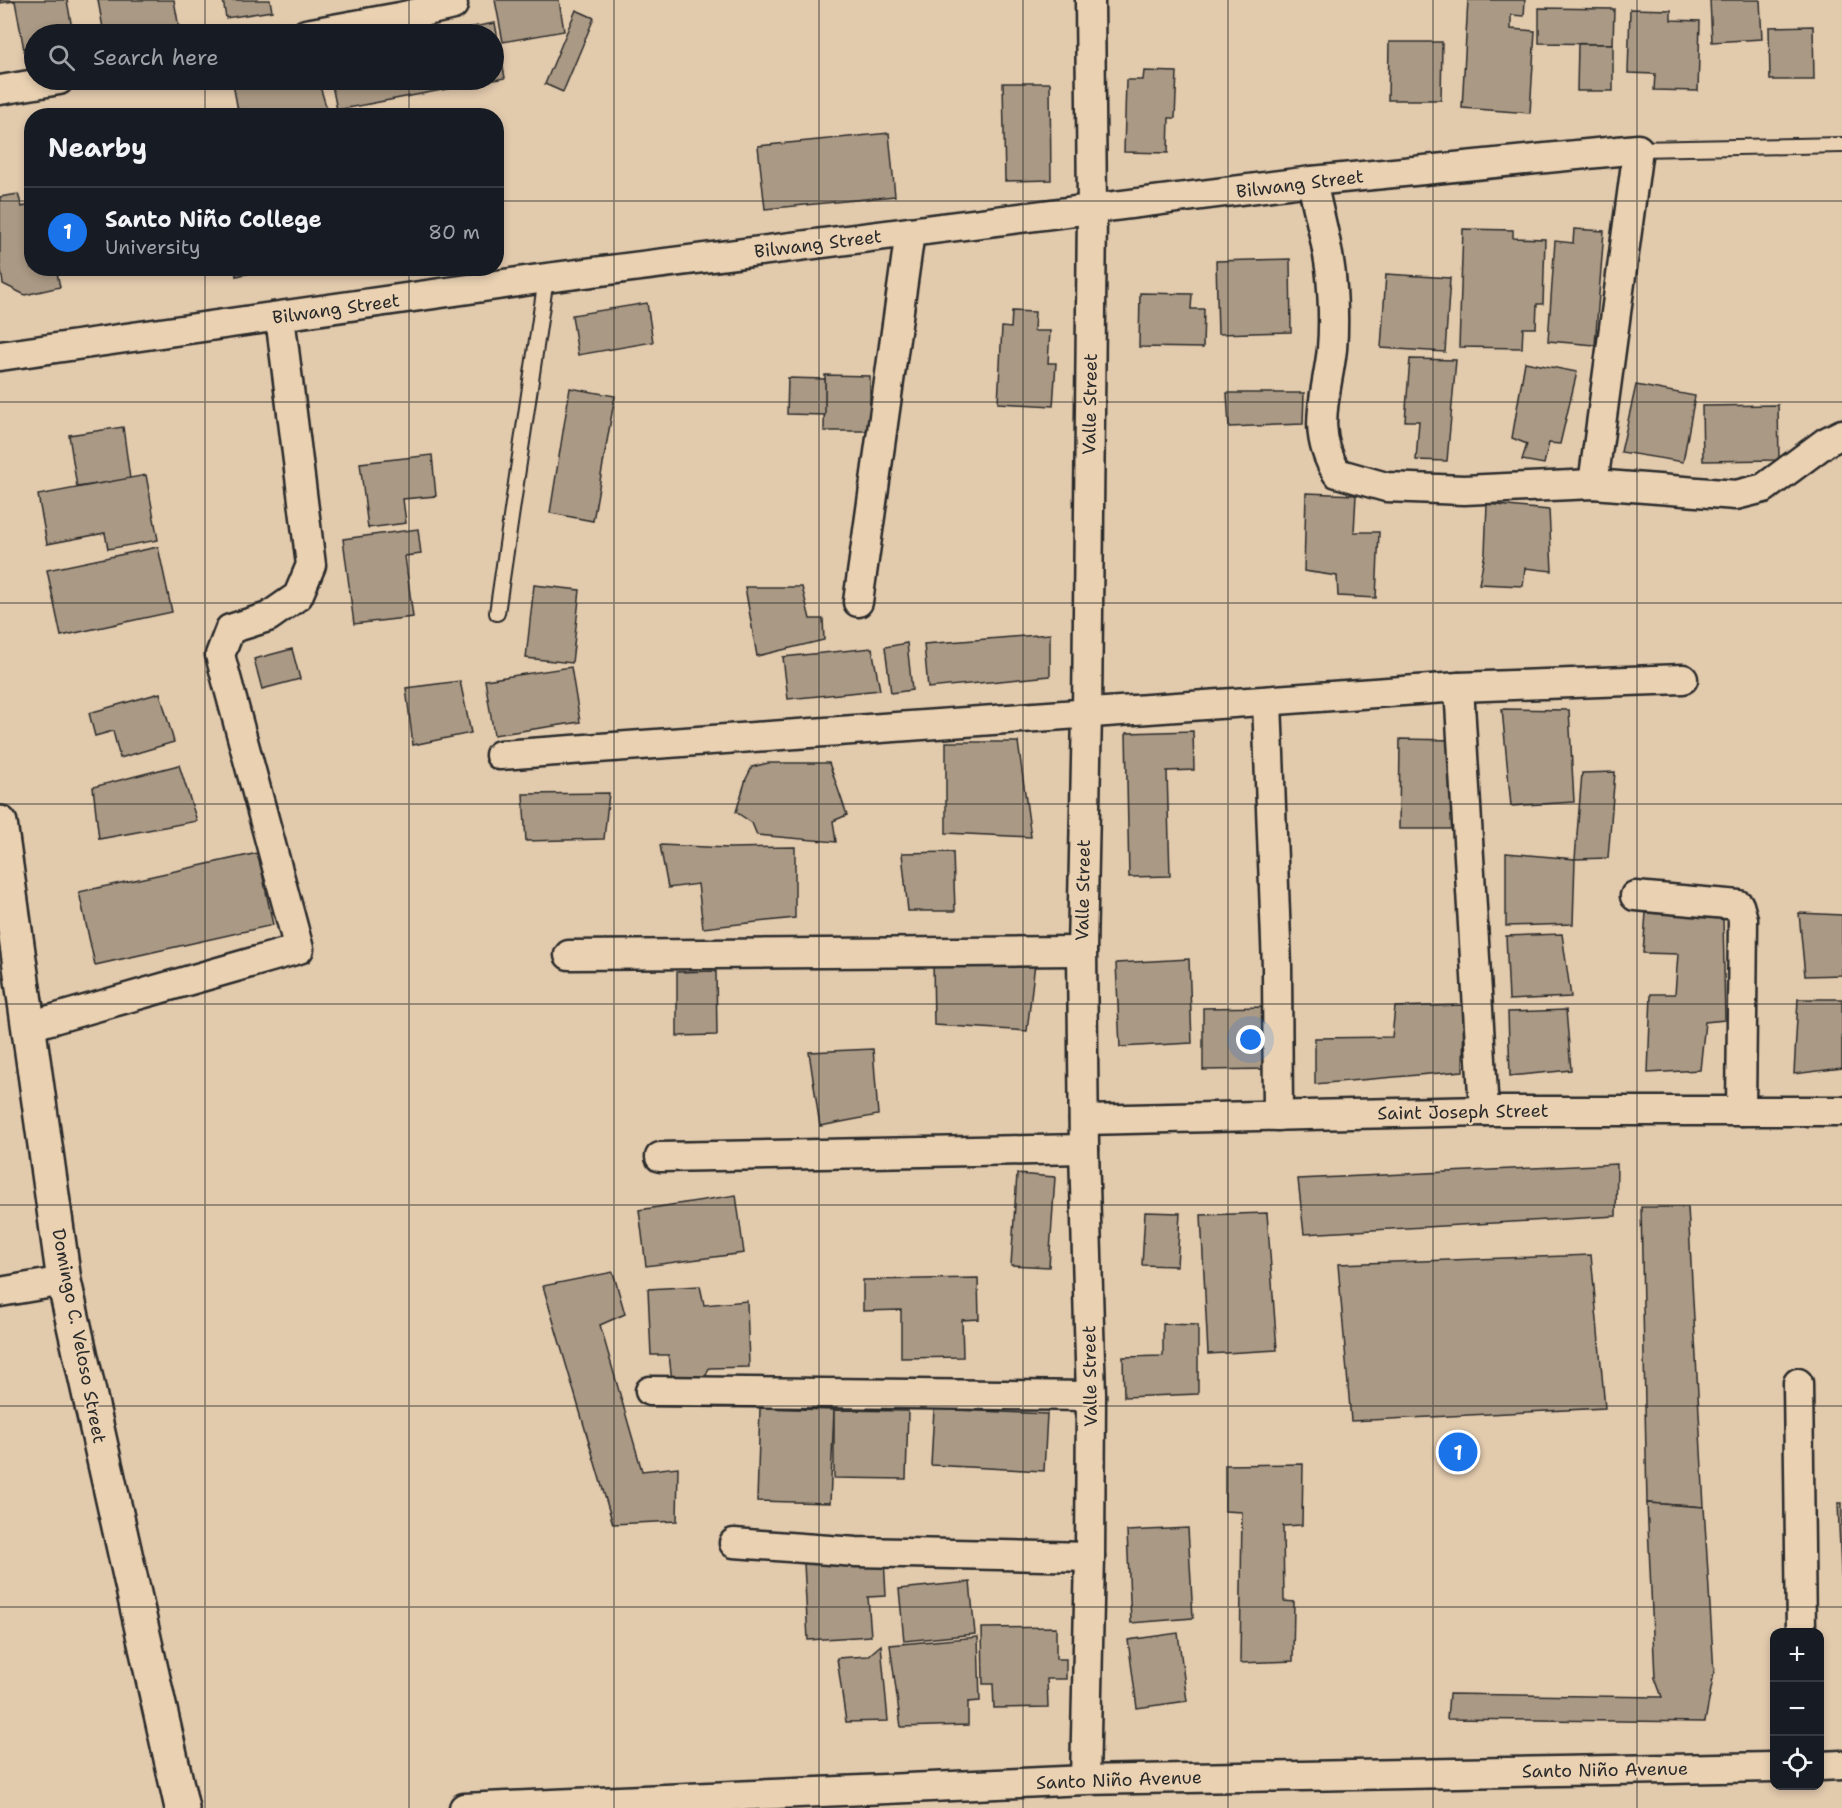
<!DOCTYPE html>
<html lang="en">
<head>
<meta charset="utf-8">
<style>
  :root { --surface:#171b24; --page:#20242c; --text:#f1f3f6; --muted:#9ea1a6; --line:#363941; --accent:#1a73e8 }
  body { margin:0; font-family:"Shantell Sans",sans-serif; background:var(--page); color:var(--text) }
  .controls { position:absolute; right:18px; bottom:18px; display:grid; overflow:hidden; border-radius:12px; box-shadow:0 3px 9px #0003 }
  .controls button { width:54px; height:54px; display:grid; place-items:center; padding:0; border:0; border-bottom:2px solid var(--line); background:var(--surface); color:var(--text); font:30px sans-serif }
  .you { position:absolute; left:1251px; top:1040px; width:21px; height:21px; margin:-15px; border:4px solid #fff; border-radius:50%; background:#1a73e8; box-shadow:0 0 0 9px #1a73e833 }
  .badge { display:grid; place-items:center; width:39px; height:39px; border-radius:50%; background:var(--accent); color:#fff; font-size:20px; font-weight:700 }
  .pin { position:absolute; translate:-50% -50%; border:3px solid #fff; box-shadow:0 2px 6px #0006 }
  .list { margin:0; padding:0; list-style:none }
  h2 { display:flex; justify-content:space-between; align-items:center; height:78px; margin:0; padding:0 24px; font-size:26px }
  h2 small { font-size:20px; font-weight:400; color:var(--muted) }
  .list li { display:grid; grid-template-columns:39px 1fr auto; gap:18px; align-items:center; box-sizing:border-box; height:90px; padding:0 24px; border-top:2px solid var(--line) }
  .list b { display:block; font-size:22px; white-space:nowrap }
  .list p { margin:0; font-size:20px; white-space:nowrap; color:var(--muted) }
  .list em { font-size:20px; font-style:normal; color:var(--muted) }
  .icon { flex:none; width:33px; height:33px; fill:none; stroke:currentColor; stroke-width:2; stroke-linecap:round; stroke-linejoin:round }
  .map { position:relative; flex:none; width:1842px; height:1808px; overflow:hidden }
  .search { position:absolute; background:var(--surface); box-shadow:0 3px 9px #0003; left:24px; top:24px; width:480px; height:66px; display:flex; align-items:center; gap:15px; box-sizing:border-box; padding:0 21px; border-radius:33px; color:var(--muted); font-size:22px }
  .panel { position:absolute; background:var(--surface); box-shadow:0 3px 9px #0003; left:24px; top:108px; width:480px; height:168px; border-radius:24px }
  .map>svg:first-child { display:block }
  .building { fill:#aa9984; stroke:#2b2b2b; stroke-width:1.5 }
  .lines { fill:none; stroke-linecap:round; stroke-linejoin:round }
  .service-casing { stroke:#2b2b2b; stroke-width:18 }
  .minor-casing { stroke:#2b2b2b; stroke-width:33 }
  .secondary-casing { stroke:#2b2b2b; stroke-width:38 }
  .service { stroke:#ead1b2; stroke-width:14 }
  .minor { stroke:#ead1b2; stroke-width:28 }
  .secondary { stroke:#ead1b2; stroke-width:33 }
  .grid { fill:none; stroke:#2b2b2b; stroke-width:1.5; stroke-opacity:0.55 }
  .labels { text-anchor:middle; stroke-width:4.5; stroke-linejoin:round; paint-order:stroke }
  .street-label { font-size:18px; fill:#2b2b2b; stroke:#ead1b2 }
</style>
</head>
<body>
<div class="map">
<svg width="1842" height="1808" viewBox="0 0 1842 1808">
  <rect width="100%" height="100%" fill="#e2caad"/>
  <filter id="ink" filterUnits="userSpaceOnUse"><feTurbulence type="fractalNoise" baseFrequency=".0167" numOctaves="2"/><feDisplacementMap in="SourceGraphic" scale="12" xChannelSelector="R" yChannelSelector="G"/><feConvolveMatrix kernelMatrix="1 2 1 2 8 2 1 2 1" color-interpolation-filters="sRGB"/></filter>
  <g filter="url(#ink)">
    <!-- building -->
    <g class="building">
      <polygon points="0,0 67,0 73,34 34,34 34,65 27,66 15,1 0,3"/>
      <polygon points="98,0 174,0 179,28 145,34 104,34"/>
      <polygon points="223,0 270,0 272,11 226,18"/>
      <polygon points="495,0 559,0 564,31 503,42"/>
      <polygon points="1468,0 1525,0 1524,16 1511,15 1511,29 1535,31 1530,113 1462,108"/>
      <polygon points="1710,0 1760,0 1762,39 1712,42"/>
      <polygon points="1539,8 1614,9 1613,44 1539,43"/>
      <polygon points="1630,9 1671,10 1671,20 1700,21 1698,91 1654,90 1655,74 1628,73"/>
      <polygon points="576,10 594,18 563,92 545,84"/>
      <polygon points="495,23 505,78 337,110 331,80 494,80 494,34 436,34"/>
      <polygon points="1813,26 1814,80 1770,80 1769,27"/>
      <polygon points="1389,42 1442,42 1441,100 1388,100"/>
      <polygon points="1578,44 1613,44 1613,91 1577,91"/>
      <polygon points="1144,71 1177,72 1175,118 1169,118 1168,153 1124,152 1126,80 1143,80"/>
      <polygon points="262,80 318,80 329,116 239,116 233,84"/>
      <polygon points="1003,83 1050,83 1051,180 1005,181"/>
      <polygon points="889,133 895,196 765,209 758,146"/>
      <polygon points="18,194 22,207 32,204 32,268 56,268 60,287 25,295 3,284 0,263 0,197"/>
      <polygon points="1463,229 1513,230 1513,238 1545,239 1543,304 1537,304 1536,328 1523,328 1522,348 1459,347"/>
      <polygon points="1574,229 1604,231 1595,345 1548,341 1555,241 1573,243"/>
      <polygon points="1290,259 1291,332 1218,334 1216,261"/>
      <polygon points="235,268 262,268 262,271 236,276"/>
      <polygon points="1386,274 1450,278 1445,352 1381,348"/>
      <polygon points="1140,293 1192,294 1191,309 1204,309 1203,348 1139,347"/>
      <polygon points="647,303 653,342 578,355 572,315"/>
      <polygon points="1012,311 1035,312 1034,331 1050,331 1048,363 1056,363 1053,406 998,403 1002,327 1011,328"/>
      <polygon points="1410,359 1456,360 1447,461 1416,460 1419,421 1405,421"/>
      <polygon points="1525,362 1577,372 1560,444 1549,443 1544,464 1522,460 1527,444 1512,438"/>
      <polygon points="825,375 870,376 870,431 824,431"/>
      <polygon points="788,378 825,379 825,415 787,414"/>
      <polygon points="1636,385 1695,396 1683,462 1621,452"/>
      <polygon points="570,388 615,396 593,521 550,513"/>
      <polygon points="1227,393 1304,393 1303,424 1229,427"/>
      <polygon points="1778,405 1779,460 1703,461 1702,406"/>
      <polygon points="123,427 130,479 77,487 69,435"/>
      <polygon points="432,455 436,496 403,499 406,523 368,528 360,463"/>
      <polygon points="146,475 158,540 108,549 105,533 47,544 38,495"/>
      <polygon points="1306,493 1356,495 1354,532 1379,532 1376,598 1338,596 1337,576 1304,571"/>
      <polygon points="1487,504 1549,510 1552,571 1525,568 1523,586 1479,584 1485,553"/>
      <polygon points="418,529 421,554 405,556 413,617 354,624 343,539"/>
      <polygon points="158,547 172,612 61,636 47,570"/>
      <polygon points="534,585 580,590 572,663 526,658"/>
      <polygon points="745,587 802,587 810,619 823,619 824,640 757,656"/>
      <polygon points="1050,634 1050,676 928,688 924,644"/>
      <polygon points="907,643 912,690 891,693 885,647"/>
      <polygon points="872,648 880,690 788,699 783,657"/>
      <polygon points="292,649 300,679 262,689 254,659"/>
      <polygon points="571,667 580,722 494,735 485,680"/>
      <polygon points="460,681 471,733 413,745 406,688"/>
      <polygon points="160,693 174,742 120,758 113,731 95,736 89,713"/>
      <polygon points="1502,709 1569,710 1574,802 1511,806"/>
      <polygon points="1193,731 1194,770 1167,771 1170,876 1129,877 1126,733"/>
      <polygon points="1400,739 1456,740 1455,829 1399,829"/>
      <polygon points="946,742 1018,742 1031,837 946,833"/>
      <polygon points="768,763 829,763 847,815 833,821 836,842 757,835 752,823 736,812 746,779 752,767"/>
      <polygon points="179,765 197,821 99,839 93,787"/>
      <polygon points="1615,772 1608,858 1575,859 1582,773"/>
      <polygon points="609,793 604,839 526,841 523,794"/>
      <polygon points="660,845 729,848 795,847 795,918 703,928 698,884 668,888"/>
      <polygon points="953,852 955,911 908,911 902,853"/>
      <polygon points="258,853 273,925 95,965 79,892"/>
      <polygon points="1506,853 1575,859 1573,924 1506,926"/>
      <polygon points="1646,913 1723,917 1725,1020 1705,1022 1700,1070 1648,1073 1651,994 1675,994 1678,954 1643,953"/>
      <polygon points="1799,913 1842,915 1842,975 1805,976"/>
      <polygon points="1562,934 1571,997 1509,1000 1506,936"/>
      <polygon points="1189,959 1192,1043 1120,1047 1116,963"/>
      <polygon points="933,960 1035,963 1027,1031 934,1025"/>
      <polygon points="716,971 717,1035 677,1036 677,972"/>
      <polygon points="1798,999 1842,999 1842,1068 1794,1074"/>
      <polygon points="1464,1005 1463,1071 1315,1084 1315,1038 1392,1037 1395,1007"/>
      <polygon points="1269,1007 1269,1069 1203,1070 1203,1008"/>
      <polygon points="1566,1010 1571,1070 1510,1076 1508,1012"/>
      <polygon points="873,1049 878,1115 820,1126 809,1052"/>
      <polygon points="1617,1164 1616,1216 1304,1234 1298,1179"/>
      <polygon points="1017,1174 1055,1177 1049,1267 1011,1265"/>
      <polygon points="736,1195 744,1253 646,1266 639,1210"/>
      <polygon points="1641,1207 1688,1207 1704,1507 1647,1503"/>
      <polygon points="1145,1212 1180,1213 1177,1266 1142,1265"/>
      <polygon points="1267,1213 1277,1350 1208,1354 1201,1215"/>
      <polygon points="1591,1255 1605,1408 1351,1421 1338,1264"/>
      <polygon points="613,1272 625,1314 600,1325 642,1471 678,1467 677,1521 613,1524 543,1286"/>
      <polygon points="978,1278 979,1319 962,1320 963,1357 901,1358 901,1310 863,1311 863,1280"/>
      <polygon points="700,1286 704,1305 747,1301 749,1367 709,1368 703,1383 672,1381 669,1355 651,1355 648,1289"/>
      <polygon points="1163,1324 1198,1325 1198,1394 1124,1397 1123,1357 1163,1356"/>
      <polygon points="760,1408 834,1410 830,1503 757,1501"/>
      <polygon points="934,1409 1047,1414 1044,1471 931,1465"/>
      <polygon points="834,1410 908,1411 906,1479 834,1478"/>
      <polygon points="1303,1464 1302,1525 1283,1526 1284,1601 1294,1602 1293,1661 1240,1663 1242,1512 1225,1511 1225,1465"/>
      <polygon points="1647,1503 1704,1507 1714,1673 1705,1722 1447,1719 1449,1694 1662,1697 1655,1678"/>
      <polygon points="1838,1503 1842,1503 1842,1595"/>
      <polygon points="1188,1528 1193,1618 1131,1623 1127,1531"/>
      <polygon points="884,1558 886,1596 868,1597 871,1636 808,1640 804,1563"/>
      <polygon points="970,1582 975,1634 904,1641 899,1589"/>
      <polygon points="1056,1627 1056,1659 1066,1659 1066,1679 1047,1679 1048,1707 994,1708 993,1684 983,1684 982,1628"/>
      <polygon points="1178,1633 1187,1701 1137,1708 1128,1640"/>
      <polygon points="978,1637 980,1701 968,1702 968,1725 901,1727 890,1645"/>
      <polygon points="881,1645 888,1721 846,1722 837,1658 868,1656"/>
    </g>
    <g class="lines">
      <!-- service casing -->
      <g class="service-casing">
        <g id="service">
          <polyline points="1638,149 1842,145"/>
          <polyline points="497,613 546,278"/>
        </g>
      </g>
      <!-- minor casing -->
      <g class="minor-casing">
        <g id="minor">
          <polyline points="306,34 400,17 453,5"/>
          <polyline points="0,90 59,80"/>
          <path d="M1312,181c6,31 16,63 19,95 2,23 3,50 1,73 -5,46 -22,81 5,124l49,14 78,3 129,-6 143,11 28,-7 62,-46 16,-8"/>
          <polyline points="0,356 546,278 1312,181 1638,149 1593,484"/>
          <polyline points="858,602 910,232"/>
          <polyline points="1459,687 1683,679"/>
          <polyline points="1267,701 1277,967 1278,1116"/>
          <polyline points="500,755 1459,687 1484,1111"/>
          <polyline points="1635,896 1739,905 1743,919 1741,1111"/>
          <polyline points="569,955 1082,951"/>
          <polyline points="29,1026 299,949 220,655 230,629 268,617 298,596 311,565 280,317"/>
          <polyline points="1084,1120 1484,1111 1842,1111"/>
          <polyline points="660,1157 1084,1149"/>
          <polyline points="0,1292 64,1281"/>
          <polyline points="1798,1383 1801,1632"/>
          <polyline points="650,1391 1091,1396"/>
          <polyline points="734,1543 856,1552 1090,1557"/>
          <polyline points="1820,1766 1842,1765"/>
          <polyline points="1085,1780 1090,1557 1091,1396 1084,1149 1082,951 1087,713 1092,210 1090,0"/>
          <polyline points="464,1808 1085,1780 1774,1767"/>
        </g>
      </g>
      <!-- secondary casing -->
      <g class="secondary-casing">
        <polyline id="secondary" points="0,823 64,1281 182,1808"/>
      </g>
      <!-- service -->
      <use href="#service" class="service"/>
      <!-- minor -->
      <use href="#minor" class="minor"/>
      <!-- secondary -->
      <use href="#secondary" class="secondary"/>
    </g>
  </g>
  <!-- grid -->
  <path class="grid" d="M205,0v34M409,0v34M614,0v1808M819,0v1808M1023,0v1808M1228,0v1808M1433,0v1808M1637,0v1808M205,80v36M409,80v36M0,201h32M496,201h1346M205,268v1540M409,268v1540M0,402h1842M0,603h1842M0,804h1842M0,1004h1842M0,1205h1842M0,1406h1842M0,1607h1842"/>
  <g class="labels">
    <!-- street labels -->
    <g class="street-label">
      <text transform="translate(1300 184) rotate(-7)" y="6">Bilwang Street</text>
      <text transform="translate(818 244) rotate(-7)" y="6">Bilwang Street</text>
      <text transform="translate(336 309) rotate(-8)" y="6">Bilwang Street</text>
      <text transform="translate(1090 404) rotate(-89)" y="6">Valle Street</text>
      <text transform="translate(1083 890) rotate(-89)" y="6">Valle Street</text>
      <text transform="translate(1463 1112) rotate(-1)" y="6">Saint Joseph Street</text>
      <text transform="translate(79 1336) rotate(79)" y="6">Domingo C. Veloso Street</text>
      <text transform="translate(1090 1376) rotate(-91)" y="6">Valle Street</text>
      <text transform="translate(1605 1770) rotate(-1)" y="6">Santo Niño Avenue</text>
      <text transform="translate(1119 1780) rotate(-2)" y="6">Santo Niño Avenue</text>
    </g>
  </g>
</svg>
<div class="controls">
<button>+</button>
<button>−</button>
<button><svg class="icon" aria-label="locate" viewBox="0 0 24 24"><circle cx="12" cy="12" r="6"/><path d="M12 2v4M12 18v4M2 12h4M18 12h4"/></svg></button>
</div>
<div class="you"></div>
<div class="pin badge" style="left:1458px;top:1452px">1</div>
<div class="search"><svg class="icon" aria-label="search" viewBox="0 0 24 24"><circle cx="10" cy="10" r="6"/><path d="M15 15l6 6"/></svg>Search here</div>
<section class="panel">
<h2>Nearby<small></small></h2>
<ul class="list">
<li><span class="badge">1</span><div><b>Santo Niño College</b><p>University</p></div><em>80 m</em></li>
</ul>
</section>
</div>
</body>
</html>
